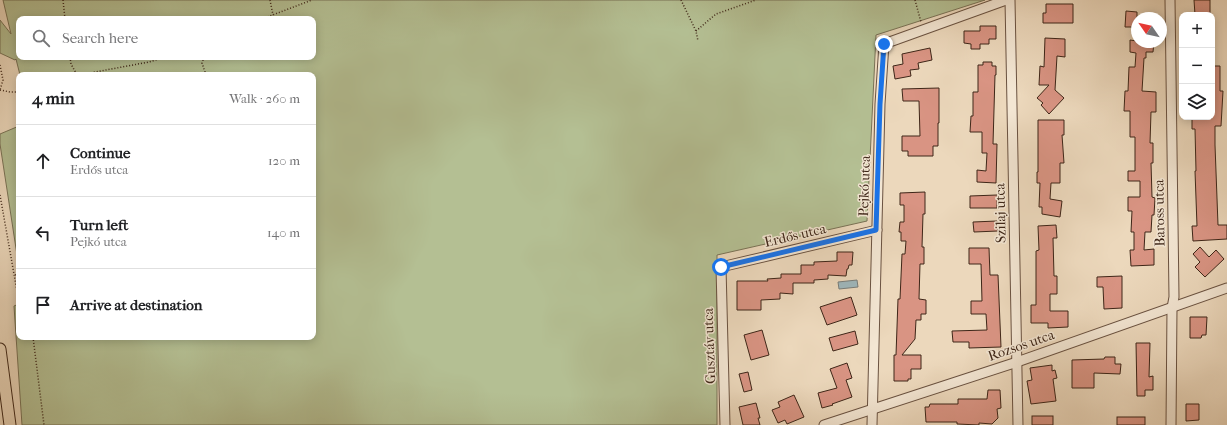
<!DOCTYPE html>
<html lang="en">
<head>
<meta charset="utf-8">
<style>
  :root { --surface:#fff; --page:#f6f6f6; --text:#202124; --muted:#757577; --line:#e0e0e0 }
  body { margin:0; font-family:"IM FELL French Canon",serif; background:var(--page); color:var(--text) }
  .controls { position:absolute; right:12px; top:12px; display:grid; overflow:hidden; border-radius:8px; box-shadow:0 2px 10px #0003 }
  .controls button { width:36px; height:36px; display:grid; place-items:center; padding:0; border:0; border-bottom:1px solid var(--line); background:var(--surface); color:var(--text); font:20px sans-serif }
  .compass { position:absolute; left:1131px; top:12px; width:36px; height:36px; border-radius:50%; background:var(--surface); box-shadow:0 2px 10px #0003; rotate:304deg }
  .stop { position:absolute; width:12px; height:12px; margin:-9px; border:3px solid #1a73e8; border-radius:50%; background:#fff }
  .stop.end { background:#1a73e8; border-color:#fff; box-shadow:0 1px 4px #0008 }
  .list { margin:0; padding:0; list-style:none }
  h2 { display:flex; justify-content:space-between; align-items:center; height:52px; margin:0; padding:0 16px; font-size:17px }
  h2 small { font-size:13px; font-weight:400; color:var(--muted) }
  .list li { display:grid; grid-template-columns:26px 1fr auto; gap:12px; align-items:center; box-sizing:border-box; height:72px; padding:0 16px; border-top:1px solid var(--line) }
  .list b { display:block; font-size:15px; white-space:nowrap }
  .list p { margin:0; font-size:13px; white-space:nowrap; color:var(--muted) }
  .list em { font-size:13px; font-style:normal; color:var(--muted) }
  .icon { flex:none; width:22px; height:22px; fill:none; stroke:currentColor; stroke-width:2; stroke-linecap:round; stroke-linejoin:round }
  .map { position:relative; flex:none; width:1227px; height:425px; overflow:hidden }
  .search { position:absolute; background:var(--surface); box-shadow:0 2px 10px #0003; left:16px; top:16px; width:300px; height:44px; display:flex; align-items:center; gap:10px; box-sizing:border-box; padding:0 14px; border-radius:8px; color:var(--muted); font-size:15px }
  .panel { position:absolute; background:var(--surface); box-shadow:0 2px 10px #0003; left:16px; top:72px; width:300px; height:268px; border-radius:8px }
  .map>svg:first-child { display:block }
  .green { fill:#b4bf93; stroke:#797256; fill-rule:evenodd }
  .water { fill:#9eb7bc; stroke:#787d7a }
  .building { fill:#d99483; stroke:#3e2618 }
  .lines { fill:none; stroke-linecap:round; stroke-linejoin:round }
  .minor-casing { stroke:#6a5241; stroke-width:11 }
  .major-casing { stroke:#3e2618; stroke-width:13 }
  .path { stroke:#3e2618; stroke-width:1.5; stroke-dasharray:1 2; stroke-linecap:butt }
  .minor { stroke:#f3e6d3; stroke-width:9 }
  .major { stroke:#ecd8bc; stroke-width:11 }
  .route { stroke:#1a73e8; stroke-width:5 }
  .labels { text-anchor:middle; stroke-width:3; stroke-linejoin:round; paint-order:stroke }
  .street-label { font-size:14px; fill:#3e2618; stroke:#f3e6d3 }
</style>
</head>
<body>
<div class="map">
<svg width="1227" height="425" viewBox="0 0 1227 425">
  <rect width="100%" height="100%" fill="#ecd8bc"/>
  <filter id="stains"><feTurbulence type="fractalNoise" baseFrequency=".005" numOctaves="4"/><feColorMatrix values="0 0 0 0 .2 0 0 0 0 .09 0 0 0 0 .02 0 0 0 .5 -.17"/></filter>
  <radialGradient id="worn" r=".72"><stop offset=".6" stop-color="#630" stop-opacity="0"/><stop offset="1" stop-color="#630" stop-opacity=".3"/></radialGradient>
  <!-- green -->
  <g class="green">
    <path d="M3,0h982l-109,35 -9,186 -150,34v170h-695l-8,-119 5,-2v33h294v-262h-293l-4,-16 -1,1 -15,-7v-33l11,14zM19,19h294v38h-294z"/>
    <polygon points="19,126 19,268 0,144 0,134"/>
  </g>
  <!-- water -->
  <polygon class="water" points="857,280 858,287 839,289 838,282"/>
  <!-- building -->
  <g class="building">
    <polygon points="1194,0 1210,0 1210,15 1195,15"/>
    <polygon points="1046,4 1073,4 1073,23 1043,23 1043,13 1046,13"/>
    <polygon points="1126,11 1137,12 1137,27 1125,27"/>
    <polygon points="980,26 996,26 996,39 989,39 989,44 980,44 980,49 971,49 971,44 964,43 964,31 980,31"/>
    <polygon points="1045,38 1065,39 1065,57 1057,56 1055,90 1064,98 1049,114 1041,105 1043,103 1037,98 1049,85 1039,85 1040,66 1044,67"/>
    <polygon points="1130,40 1137,41 1137,42 1154,42 1153,52 1146,52 1146,58 1144,58 1142,91 1156,92 1156,112 1151,112 1150,143 1153,143 1153,163 1151,163 1152,197 1155,198 1154,215 1152,215 1151,232 1145,232 1144,250 1154,249 1154,265 1131,266 1130,250 1134,250 1134,232 1131,232 1132,211 1128,211 1128,197 1140,197 1140,181 1128,181 1128,171 1135,171 1135,137 1130,137 1130,111 1124,111 1125,91 1128,91 1129,67 1135,67 1136,53 1130,52"/>
    <polygon points="930,48 932,60 918,63 919,69 910,70 911,76 895,79 893,66 903,64 902,54"/>
    <polygon points="983,62 992,62 992,66 996,66 996,75 995,75 993,144 997,144 996,183 977,182 977,170 986,171 987,153 982,153 982,132 970,132 971,116 973,116 973,92 978,92 978,65 983,65"/>
    <polygon points="1212,66 1220,66 1220,91 1223,91 1221,126 1215,126 1215,145 1218,225 1227,225 1227,239 1193,241 1192,226 1197,226 1195,171 1196,171 1195,129 1192,129 1192,118 1212,118"/>
    <polygon points="939,88 939,123 938,123 938,146 933,146 933,156 908,156 908,151 902,151 902,136 920,136 919,101 903,101 902,89"/>
    <polygon points="1038,120 1064,120 1064,135 1062,135 1064,163 1060,163 1060,183 1051,183 1050,199 1062,201 1060,217 1042,214 1042,207 1039,207 1040,183 1037,183 1037,172 1038,172"/>
    <polygon points="925,192 925,214 923,214 922,247 924,247 924,264 920,264 919,299 926,300 926,314 921,314 921,320 916,320 915,339 902,355 921,355 921,369 911,369 911,379 908,379 908,381 894,381 894,355 896,355 898,299 900,299 902,254 905,254 906,241 901,241 901,232 899,232 900,222 904,222 904,205 900,205 900,193"/>
    <polygon points="997,195 997,208 970,208 970,196"/>
    <polygon points="997,221 998,231 974,232 973,222"/>
    <polygon points="1056,225 1057,238 1053,238 1054,276 1057,276 1057,294 1050,294 1050,311 1068,311 1068,327 1048,328 1048,323 1031,323 1031,305 1036,305 1036,251 1039,250 1038,226"/>
    <polygon points="1200,247 1209,257 1216,250 1224,259 1205,277 1195,267 1200,262 1193,254"/>
    <polygon points="969,248 989,248 990,275 998,275 1001,347 969,348 969,342 953,342 952,331 987,330 986,314 971,314 971,301 982,301 981,264 969,264"/>
    <polygon points="837,252 853,252 852,265 849,265 848,269 847,269 846,276 828,275 828,279 814,280 814,283 793,283 793,294 780,293 780,299 761,300 761,310 737,310 737,281 768,281 767,279 781,278 781,274 801,274 801,265 814,265 814,262 837,261"/>
    <polygon points="1122,276 1122,308 1104,309 1103,287 1097,287 1097,277"/>
    <polygon points="851,297 857,315 827,325 820,307"/>
    <polygon points="1190,317 1207,317 1206,335 1202,335 1201,338 1190,338"/>
    <polygon points="762,330 769,355 751,360 744,335"/>
    <polygon points="855,331 858,344 833,351 829,338"/>
    <polygon points="1136,343 1150,343 1149,377 1153,376 1153,390 1145,390 1145,396 1137,396"/>
    <polygon points="1105,357 1115,357 1115,364 1121,364 1120,374 1094,373 1094,388 1072,388 1072,360 1104,359"/>
    <polygon points="847,363 852,378 846,380 852,397 832,404 833,405 822,408 818,393 837,388 830,369"/>
    <polygon points="1052,365 1052,371 1055,370 1057,378 1053,379 1056,401 1031,404 1027,381 1032,380 1030,368"/>
    <polygon points="748,372 752,390 744,392 739,374"/>
    <polygon points="988,390 1000,390 1001,408 997,409 998,418 992,424 979,423 979,425 957,424 957,422 926,422 925,407 929,407 930,404 958,404 958,399 987,399"/>
    <polygon points="794,395 804,417 787,424 785,420 778,423 772,410 780,407 778,402"/>
    <polygon points="756,403 760,418 758,418 760,425 743,425 739,407"/>
    <polygon points="1186,404 1199,404 1199,420 1186,421"/>
    <rect x="1032" y="416" width="21" height="9"/>
    <rect x="1117" y="417" width="28" height="8"/>
  </g>
  <g class="lines">
    <!-- minor casing -->
    <g class="minor-casing">
      <g id="minor">
        <polyline points="1010,0 1018,425"/>
        <polyline points="1170,0 1174,297 1172,308 1171,425"/>
        <polyline points="725,425 721,267 877,230"/>
        <polyline points="824,425 1017,362 1227,288"/>
        <polyline points="872,425 880,104 884,44 1006,0"/>
      </g>
    </g>
    <!-- major casing -->
    <g class="major-casing">
      <polyline id="major" points="0,349 10,425"/>
    </g>
    <!-- path -->
    <g class="path">
      <polyline points="63,0 65,19"/>
      <polyline points="270,0 273,15"/>
      <polyline points="681,0 696,31 698,41"/>
      <polyline points="915,0 921,22"/>
      <polyline points="262,19 312,0"/>
      <polyline points="696,31 716,14 756,0"/>
      <polyline points="70,57 71,64 77,75"/>
      <polyline points="204,57 202,63 206,75"/>
      <polyline points="0,65 3,80 0,90"/>
      <polyline points="79,75 149,62 166,57"/>
      <polyline points="0,90 10,92 19,92"/>
      <polyline points="0,195 17,291 19,292"/>
      <polyline points="15,275 19,273"/>
      <polyline points="33,337 44,425"/>
    </g>
    <!-- minor -->
    <use href="#minor" class="minor"/>
    <!-- major -->
    <use href="#major" class="major"/>
  </g>
  <g class="lines">
    <!-- route -->
    <polyline class="route" points="721,267 876,230 880,104 884,44"/>
  </g>
  <g class="labels">
    <!-- street labels -->
    <g class="street-label">
      <text transform="translate(864 186) rotate(-88)" y="5">Pejkó utca</text>
      <text transform="translate(1000 213) rotate(-91)" y="5">Szilaj utca</text>
      <text transform="translate(1159 213) rotate(-91)" y="5">Baross utca</text>
      <text transform="translate(795 235) rotate(-13)" y="5">Erdős utca</text>
      <text transform="translate(1021 345) rotate(-19)" y="5">Rozsos utca</text>
      <text transform="translate(709 346) rotate(-92)" y="5">Gusztáv utca</text>
    </g>
  </g>
  <rect width="100%" height="100%" filter="url(#stains)"/>
  <rect width="100%" height="100%" fill="url(#worn)"/>
</svg>
<div class="controls">
<button>+</button>
<button>−</button>
<button><svg class="icon" aria-label="layers" viewBox="0 0 24 24"><path d="M12 4l9 5-9 5-9-5zM3 14l9 5 9-5"/></svg></button>
</div>
<svg class="compass" viewBox="-18 -18 36 36"><path d="M0-13l5 13h-10z" fill="#e53935"/><path d="M0 13l5-13h-10z" fill="#757577"/></svg>
<div class="stop" style="left:721px;top:267px"></div>
<div class="stop end" style="left:884px;top:44px"></div>
<div class="search"><svg class="icon" aria-label="search" viewBox="0 0 24 24"><circle cx="10" cy="10" r="6"/><path d="M15 15l6 6"/></svg>Search here</div>
<section class="panel">
<h2>4 min<small>Walk · 260 m</small></h2>
<ul class="list">
<li><svg class="icon" aria-label="ahead" viewBox="0 0 24 24"><path d="M12 20V5M6 11l6-6 6 6"/></svg><div><b>Continue</b><p>Erdős utca</p></div><em>120 m</em></li>
<li><svg class="icon" aria-label="left" viewBox="0 0 24 24"><path d="M17 20v-9H6M10 6l-5 5 5 5"/></svg><div><b>Turn left</b><p>Pejkó utca</p></div><em>140 m</em></li>
<li><svg class="icon" aria-label="arrive" viewBox="0 0 24 24"><path d="M6 21V4h12l-3 4 3 4H6"/></svg><div><b>Arrive at destination</b></div></li>
</ul>
</section>
</div>
</body>
</html>
